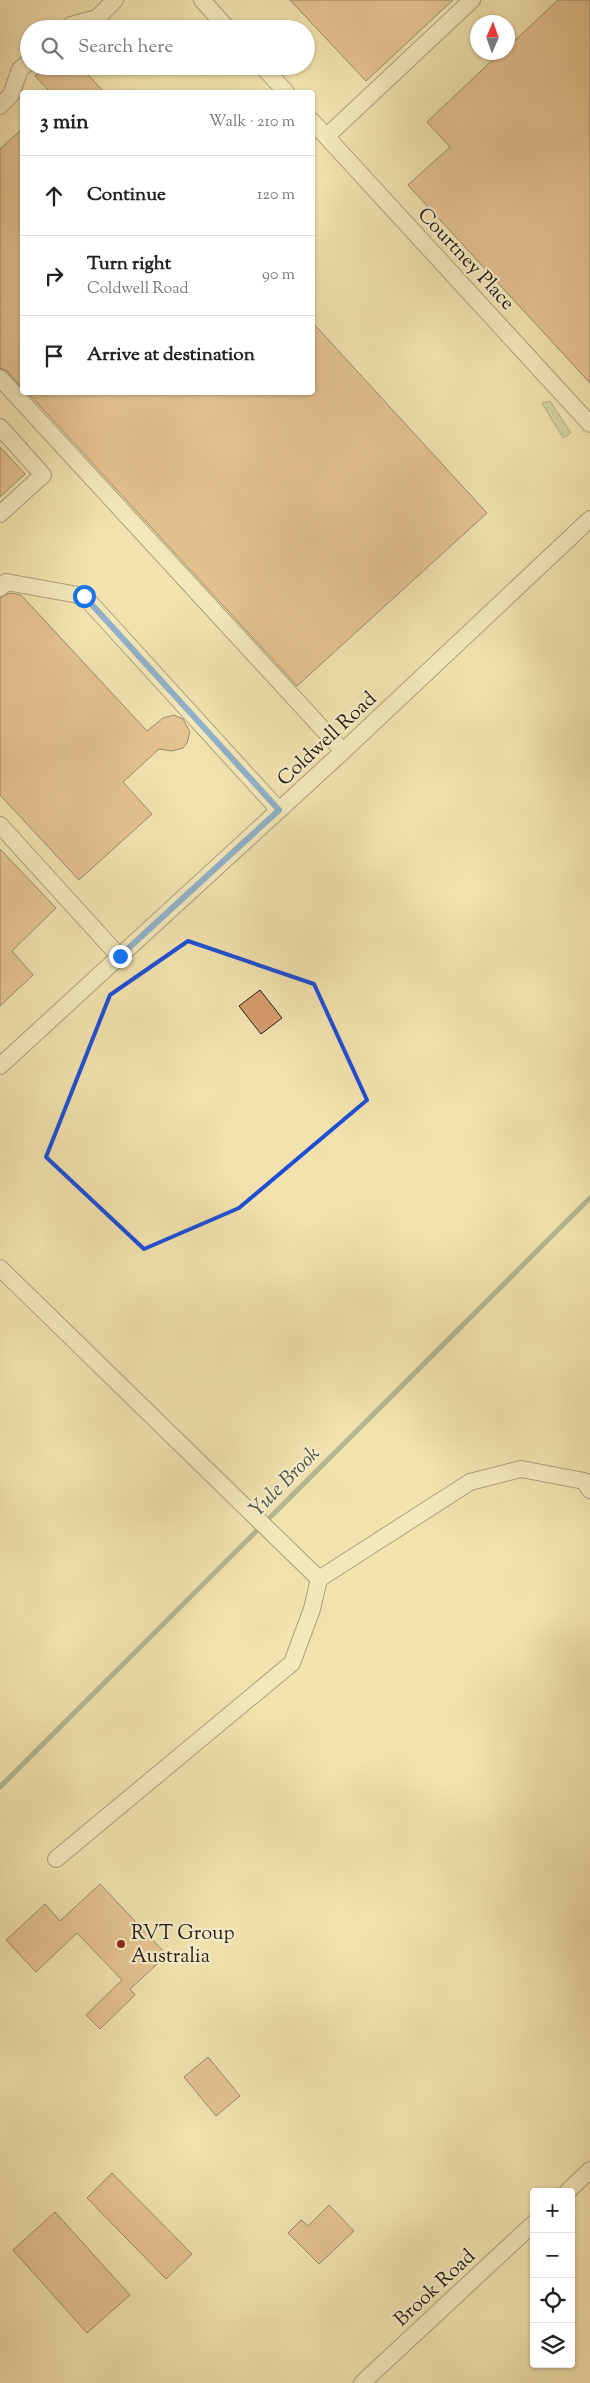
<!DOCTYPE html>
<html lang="en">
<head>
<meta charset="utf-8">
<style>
  :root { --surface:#fff; --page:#f6f6f6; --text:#222; --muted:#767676; --line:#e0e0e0 }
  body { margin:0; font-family:"Sorts Mill Goudy",serif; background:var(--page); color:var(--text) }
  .controls { position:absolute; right:15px; bottom:15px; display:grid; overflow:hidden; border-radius:5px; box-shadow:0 1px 4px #0004 }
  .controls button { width:45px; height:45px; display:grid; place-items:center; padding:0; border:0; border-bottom:1px solid var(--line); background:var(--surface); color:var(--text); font:25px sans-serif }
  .compass { position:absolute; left:470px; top:15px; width:45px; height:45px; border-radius:50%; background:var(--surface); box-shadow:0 1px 4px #0004; rotate:2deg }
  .stop { position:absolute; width:15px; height:15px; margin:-11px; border:4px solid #1a73e8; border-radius:50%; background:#fff }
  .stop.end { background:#1a73e8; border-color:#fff; box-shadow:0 1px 5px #0008 }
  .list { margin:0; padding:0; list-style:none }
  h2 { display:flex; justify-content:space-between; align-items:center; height:65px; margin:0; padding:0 20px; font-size:21px }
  h2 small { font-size:16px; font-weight:400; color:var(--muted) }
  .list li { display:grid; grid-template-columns:32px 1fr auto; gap:15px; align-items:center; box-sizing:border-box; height:80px; padding:0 20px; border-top:1px solid var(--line) }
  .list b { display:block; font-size:19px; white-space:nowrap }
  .list p { margin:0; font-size:16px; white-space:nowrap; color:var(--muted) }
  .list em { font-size:16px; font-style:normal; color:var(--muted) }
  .icon { flex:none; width:28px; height:28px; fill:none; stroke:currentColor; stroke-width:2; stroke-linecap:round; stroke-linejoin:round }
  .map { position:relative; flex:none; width:590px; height:2383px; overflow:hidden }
  .search { position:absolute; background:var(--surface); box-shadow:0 1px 4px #0004; left:20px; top:20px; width:295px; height:55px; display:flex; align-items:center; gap:12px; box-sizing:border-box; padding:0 18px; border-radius:28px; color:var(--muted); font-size:19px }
  .panel { position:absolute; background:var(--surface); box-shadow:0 1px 4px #0004; left:20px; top:90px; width:295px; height:305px; border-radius:5px }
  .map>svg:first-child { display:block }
  .grass { fill:url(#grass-dots); stroke:#6c7051 }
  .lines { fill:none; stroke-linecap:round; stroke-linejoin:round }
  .stream { stroke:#6c7d72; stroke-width:5 }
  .building { fill:#d69c6e; stroke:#241c13 }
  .minor-casing { stroke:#584e3a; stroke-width:18 }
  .minor { stroke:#f7edca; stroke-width:16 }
  .route { stroke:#1a73e8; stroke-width:6 }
  .marked { fill:none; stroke:#1d4ed8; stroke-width:4; stroke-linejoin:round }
  .poi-dot { fill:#8f2418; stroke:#f7edca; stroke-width:2 }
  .labels { text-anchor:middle; stroke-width:4.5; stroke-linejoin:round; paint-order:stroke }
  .street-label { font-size:20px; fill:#241c13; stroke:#f7edca }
  .poi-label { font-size:20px; fill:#241c13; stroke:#f7edca; text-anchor:start }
  .water-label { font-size:21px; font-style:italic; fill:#4e544b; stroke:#f7edca }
</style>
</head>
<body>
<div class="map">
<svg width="590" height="2383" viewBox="0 0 590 2383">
  <defs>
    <pattern id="grass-dots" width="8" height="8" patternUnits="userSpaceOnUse" patternTransform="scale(1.25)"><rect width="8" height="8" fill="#b4c58f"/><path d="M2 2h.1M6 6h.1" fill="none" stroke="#9ba97a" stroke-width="1.8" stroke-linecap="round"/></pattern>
  </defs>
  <rect width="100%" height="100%" fill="#f2e3ae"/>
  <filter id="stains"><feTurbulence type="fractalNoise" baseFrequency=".004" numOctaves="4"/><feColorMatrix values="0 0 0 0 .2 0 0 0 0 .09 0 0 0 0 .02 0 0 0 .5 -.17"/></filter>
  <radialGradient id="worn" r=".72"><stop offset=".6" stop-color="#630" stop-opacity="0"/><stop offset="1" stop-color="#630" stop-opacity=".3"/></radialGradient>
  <!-- grass -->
  <polygon class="grass" points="550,401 571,433 563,438 542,403"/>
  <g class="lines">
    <!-- stream -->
    <polyline class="stream" points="0,1787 590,1198"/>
  </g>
  <!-- building -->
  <g class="building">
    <polygon points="290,0 453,0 366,81"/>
    <polygon points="558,0 590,0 590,383 408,185 450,147 427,122 501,52 508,52 508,47"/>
    <polygon points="46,66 80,66 104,92 50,92 35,76"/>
    <polygon points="22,129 22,388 7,371 0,368 0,149"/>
    <polygon points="312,322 487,513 297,686 27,392 312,392"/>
    <polygon points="0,447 25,474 0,497"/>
    <polygon points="9,593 21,595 147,731 163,718 174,715 183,719 190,732 187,743 183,748 172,751 159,749 123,782 152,814 79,880 0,795 0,598"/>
    <polygon points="0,849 56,908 12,951 33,975 0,1006"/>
    <polygon points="260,990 282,1018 261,1034 239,1006"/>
    <polygon points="100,1884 167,1955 130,1989 135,1995 100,2029 86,2015 122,1980 77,1933 36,1972 6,1940 45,1904 60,1921"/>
    <polygon points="208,2057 240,2096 216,2116 184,2077"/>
    <polygon points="112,2173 192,2254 166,2279 87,2198"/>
    <polygon points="329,2205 354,2231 319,2264 288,2233 301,2220 308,2226"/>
    <polygon points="55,2212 130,2295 87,2333 13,2250"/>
  </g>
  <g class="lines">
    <!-- minor casing -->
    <g class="minor-casing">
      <g id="minor">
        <polyline points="202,0 228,29"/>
        <polyline points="67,29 71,25 97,18 115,0"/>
        <polyline points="262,66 286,92"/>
        <polyline points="0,106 11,95 20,69 29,62"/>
        <polyline points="312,121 590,424"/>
        <polyline points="327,136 472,0"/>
        <polyline points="0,378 343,751"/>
        <polyline points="0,427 43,475 0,514"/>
        <polyline points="0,588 6,582 84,596 279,810"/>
        <polyline points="0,825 119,956"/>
        <polyline points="0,1066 338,756 590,519"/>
        <polyline points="0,1268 319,1579 470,1482 521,1469 584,1481 590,1490"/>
        <polyline points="56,1859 292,1663 312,1609 319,1579"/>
        <polyline points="567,2192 590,2170"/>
        <polyline points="362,2383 534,2223"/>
      </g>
    </g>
    <!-- minor -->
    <use href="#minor" class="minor"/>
  </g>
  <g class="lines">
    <!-- route -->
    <polyline class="route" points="84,596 279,810 120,956"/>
  </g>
  <!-- marked area -->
  <path d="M0 0H590V2383H0ZM188,941l126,43 53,116 -128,108 -95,41 -98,-92 64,-162z" fill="#f2e3ae" fill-opacity=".55" fill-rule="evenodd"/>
  <path class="marked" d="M188,941l126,43 53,116 -128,108 -95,41 -98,-92 64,-162z"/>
  <!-- markers -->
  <circle class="poi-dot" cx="121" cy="1944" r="5"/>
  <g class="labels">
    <!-- street labels -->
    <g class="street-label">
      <text transform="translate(467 258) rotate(47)" y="7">Courtney Place</text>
      <text transform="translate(326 738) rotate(-43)" y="7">Coldwell Road</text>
      <text transform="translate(434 2287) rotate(-43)" y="7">Brook Road</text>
    </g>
    <!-- poi labels -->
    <g class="poi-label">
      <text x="131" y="1939">RVT Group<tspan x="131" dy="23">Australia</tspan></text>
    </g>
    <!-- water labels -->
    <g class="water-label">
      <text transform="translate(284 1481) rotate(-45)" y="7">Yule Brook</text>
    </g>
  </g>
  <rect width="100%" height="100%" filter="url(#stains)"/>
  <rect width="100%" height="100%" fill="url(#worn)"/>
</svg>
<div class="controls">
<button>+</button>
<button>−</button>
<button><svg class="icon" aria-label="locate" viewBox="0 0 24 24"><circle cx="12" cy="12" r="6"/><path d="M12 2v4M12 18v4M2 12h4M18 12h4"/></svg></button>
<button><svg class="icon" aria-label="layers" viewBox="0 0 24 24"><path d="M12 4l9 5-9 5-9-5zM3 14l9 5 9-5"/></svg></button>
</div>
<svg class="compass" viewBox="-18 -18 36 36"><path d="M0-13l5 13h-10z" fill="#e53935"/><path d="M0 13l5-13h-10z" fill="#767676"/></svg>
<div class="stop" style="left:84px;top:596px"></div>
<div class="stop end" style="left:120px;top:956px"></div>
<div class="search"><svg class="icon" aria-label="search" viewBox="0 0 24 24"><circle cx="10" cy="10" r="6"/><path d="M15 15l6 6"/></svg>Search here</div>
<section class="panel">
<h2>3 min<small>Walk · 210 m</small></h2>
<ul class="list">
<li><svg class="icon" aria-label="ahead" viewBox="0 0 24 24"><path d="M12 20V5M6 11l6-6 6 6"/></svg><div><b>Continue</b></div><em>120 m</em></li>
<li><svg class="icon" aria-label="right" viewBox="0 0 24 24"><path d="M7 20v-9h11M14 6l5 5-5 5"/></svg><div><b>Turn right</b><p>Coldwell Road</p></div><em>90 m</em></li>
<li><svg class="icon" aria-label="arrive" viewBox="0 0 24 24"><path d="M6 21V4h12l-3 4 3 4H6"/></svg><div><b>Arrive at destination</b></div></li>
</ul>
</section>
</div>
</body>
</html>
